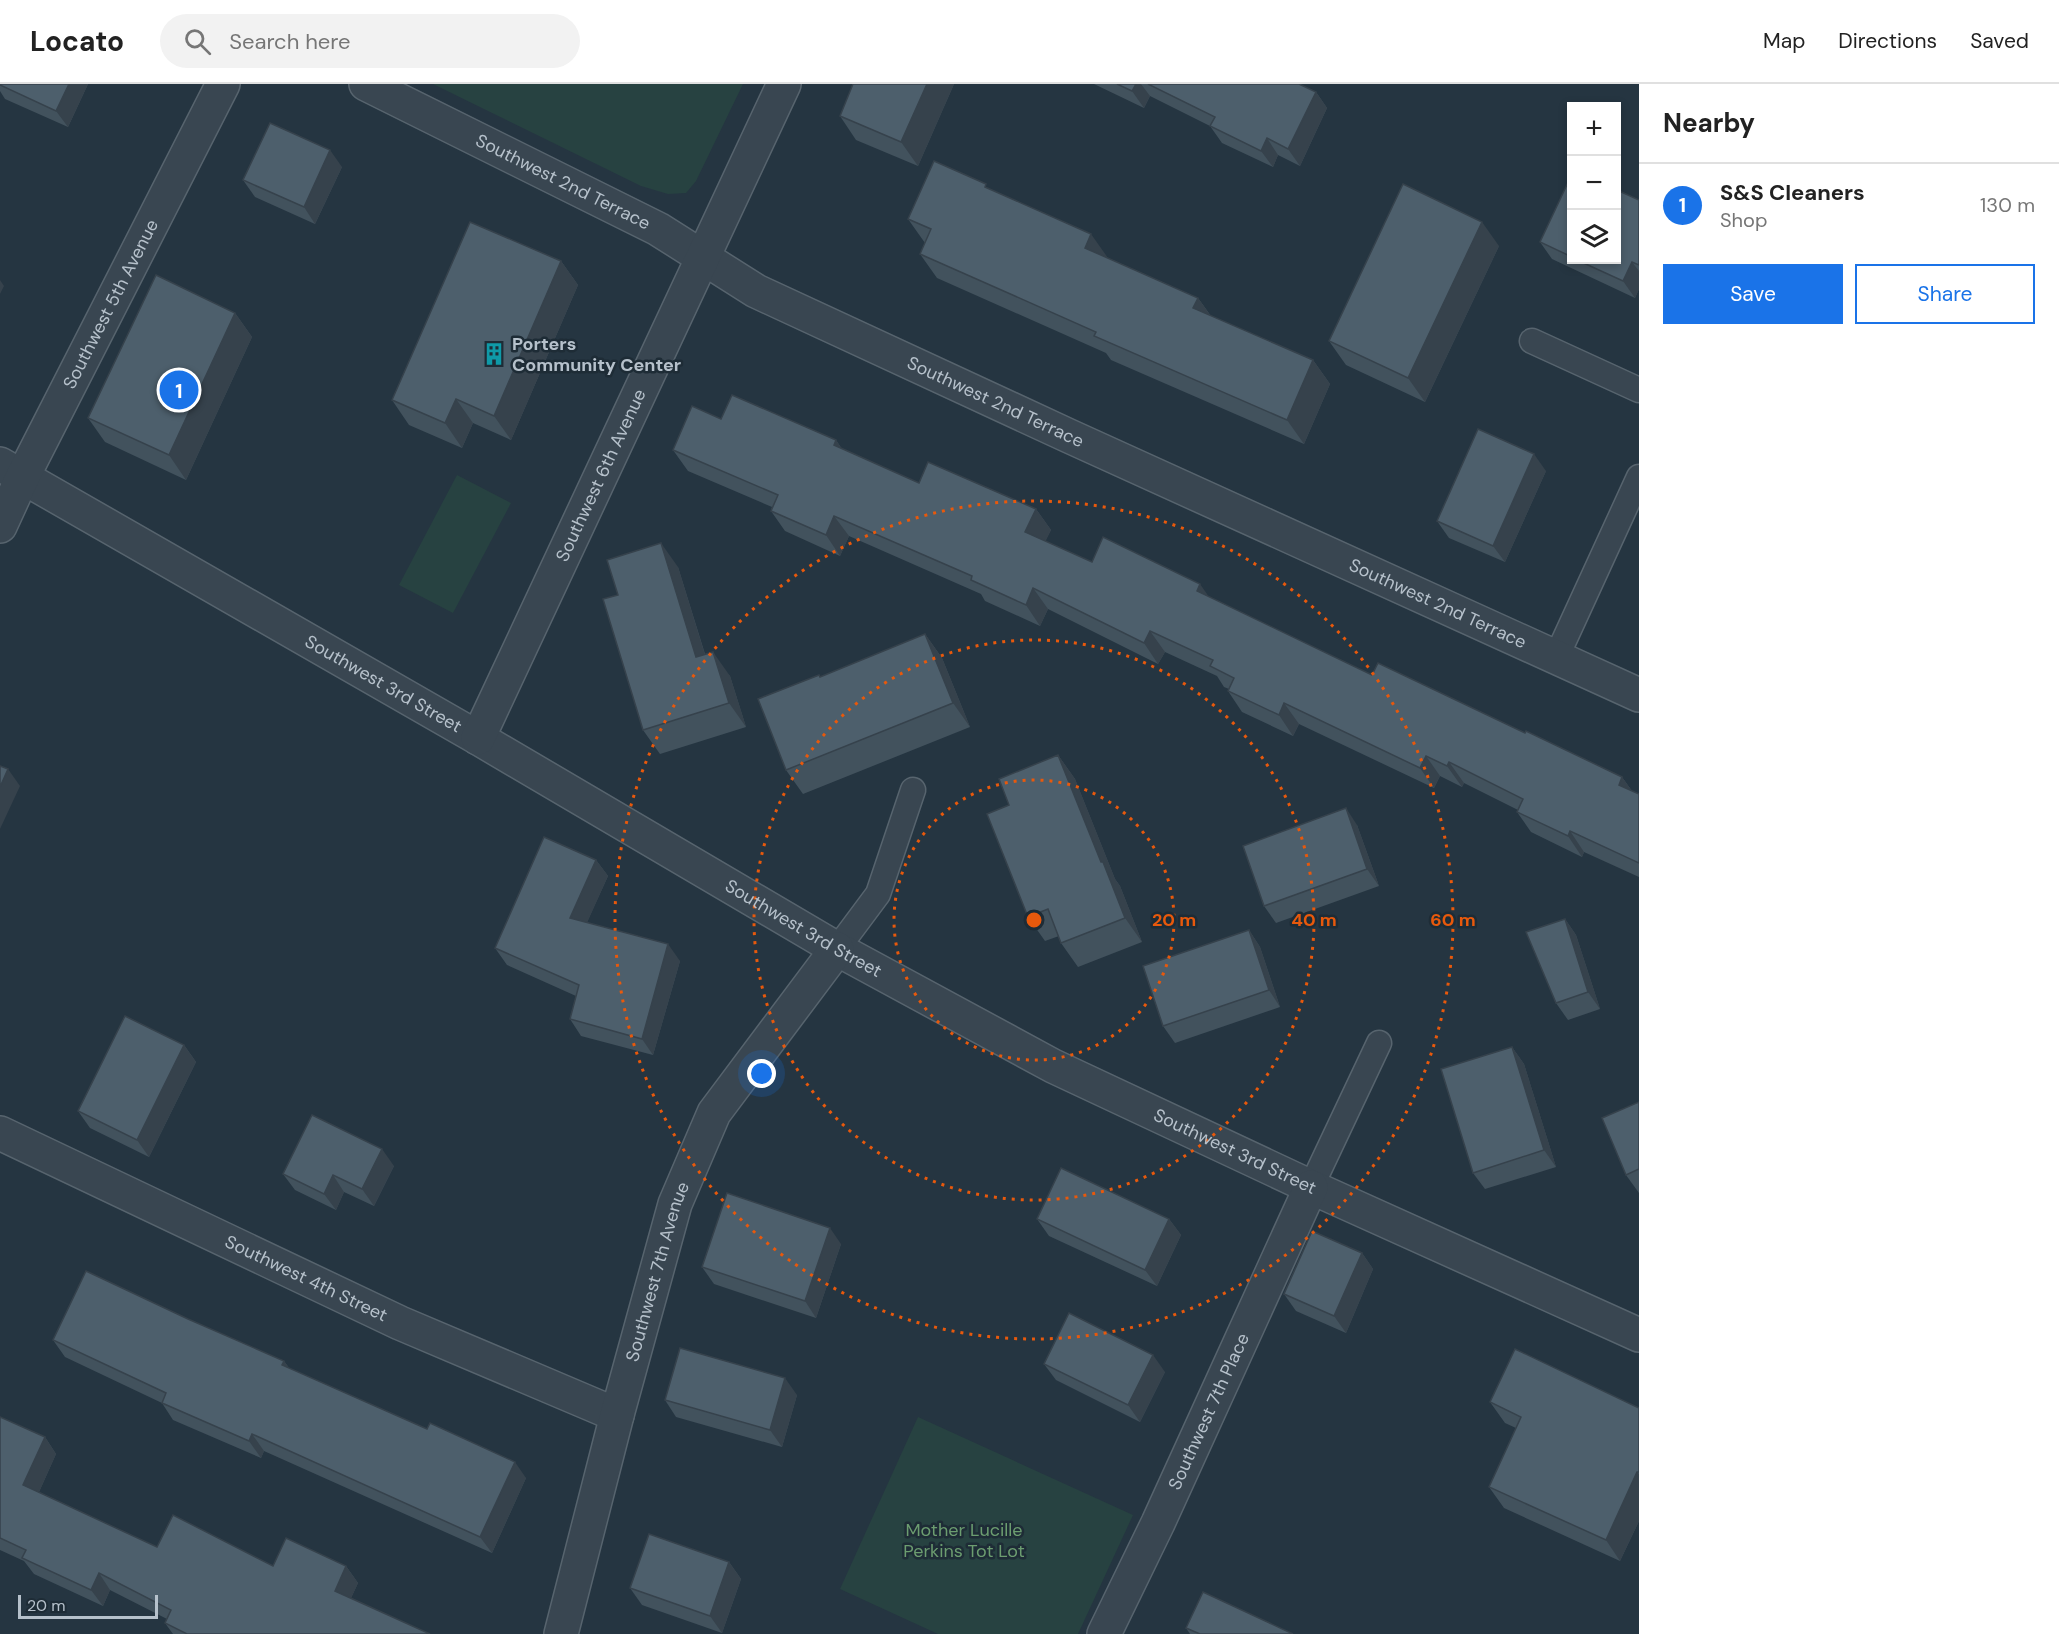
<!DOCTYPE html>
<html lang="en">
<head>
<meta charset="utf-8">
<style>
  :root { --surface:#fff; --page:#f2f2f2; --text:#222; --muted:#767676; --line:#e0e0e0; --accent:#1a73e8 }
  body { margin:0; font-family:"DM Sans",sans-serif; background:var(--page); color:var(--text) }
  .controls { position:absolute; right:18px; top:18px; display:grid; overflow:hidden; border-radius:0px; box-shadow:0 3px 9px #0003 }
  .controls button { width:54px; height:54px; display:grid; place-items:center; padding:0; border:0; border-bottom:2px solid var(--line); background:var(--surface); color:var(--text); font:30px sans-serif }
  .scale { position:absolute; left:18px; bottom:15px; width:140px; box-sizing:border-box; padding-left:6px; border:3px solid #b6c1cb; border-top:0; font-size:16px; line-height:21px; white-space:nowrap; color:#b6c1cb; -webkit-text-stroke:4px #1e2c36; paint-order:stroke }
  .you { position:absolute; left:762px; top:990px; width:21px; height:21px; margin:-15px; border:4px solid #fff; border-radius:50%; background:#1a73e8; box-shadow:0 0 0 9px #1a73e833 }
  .badge { display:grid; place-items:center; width:39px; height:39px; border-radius:50%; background:var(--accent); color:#fff; font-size:20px; font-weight:700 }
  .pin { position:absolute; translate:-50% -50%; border:3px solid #fff; box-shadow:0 2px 6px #0006 }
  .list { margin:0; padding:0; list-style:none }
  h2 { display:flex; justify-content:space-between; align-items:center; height:78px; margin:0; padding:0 24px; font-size:26px }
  h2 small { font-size:20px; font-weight:400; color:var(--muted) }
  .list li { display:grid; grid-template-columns:39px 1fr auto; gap:18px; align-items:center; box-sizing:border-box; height:84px; padding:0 24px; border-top:2px solid var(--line) }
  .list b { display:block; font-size:22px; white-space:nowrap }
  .list p { margin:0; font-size:20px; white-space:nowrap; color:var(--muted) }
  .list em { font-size:20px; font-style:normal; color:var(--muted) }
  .actions { display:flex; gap:12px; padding:18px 24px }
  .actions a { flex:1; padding:14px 0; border:2px solid var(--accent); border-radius:0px; text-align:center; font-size:21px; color:var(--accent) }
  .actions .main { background:var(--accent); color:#fff }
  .icon { flex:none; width:33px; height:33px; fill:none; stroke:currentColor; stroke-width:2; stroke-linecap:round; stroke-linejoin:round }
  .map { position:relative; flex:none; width:1639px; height:1550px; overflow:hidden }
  header { display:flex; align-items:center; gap:36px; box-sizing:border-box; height:84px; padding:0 30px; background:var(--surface); border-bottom:2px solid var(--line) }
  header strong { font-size:28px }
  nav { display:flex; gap:33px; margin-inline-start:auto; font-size:21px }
  .search { width:420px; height:54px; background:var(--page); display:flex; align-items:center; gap:15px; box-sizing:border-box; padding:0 21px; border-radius:33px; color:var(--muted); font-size:22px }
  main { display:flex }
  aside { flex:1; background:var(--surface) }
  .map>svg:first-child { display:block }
  .green { fill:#274241 }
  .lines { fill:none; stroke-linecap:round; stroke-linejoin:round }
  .service-casing { stroke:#57646e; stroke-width:27 }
  .minor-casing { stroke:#57646e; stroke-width:36 }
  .service { stroke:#394651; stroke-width:24 }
  .minor { stroke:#394651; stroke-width:33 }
  .wall { fill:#42525d }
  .shaded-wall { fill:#36424c }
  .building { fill:#4d5f6c; stroke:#36424c; stroke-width:1.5 }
  .ring { fill:none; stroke:#e8590c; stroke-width:3; stroke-dasharray:3 6 }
  .labels { text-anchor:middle; stroke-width:5; stroke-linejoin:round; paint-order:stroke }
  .street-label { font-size:18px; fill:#b6c1cb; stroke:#1e2c36 }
  .poi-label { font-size:18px; font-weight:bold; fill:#b6c1cb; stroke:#1e2c36; text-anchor:start }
  .park-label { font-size:18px; fill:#6c9d70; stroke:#1e2c36 }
  .centre { fill:#e8590c; stroke:#1e2c36; stroke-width:3 }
  .ring-label { font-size:18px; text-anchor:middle; font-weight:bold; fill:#e8590c; stroke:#1e2c36; stroke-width:5; stroke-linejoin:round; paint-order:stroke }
</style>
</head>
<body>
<header>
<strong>Locato</strong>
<div class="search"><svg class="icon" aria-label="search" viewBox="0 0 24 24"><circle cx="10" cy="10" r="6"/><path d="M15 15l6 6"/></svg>Search here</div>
<nav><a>Map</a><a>Directions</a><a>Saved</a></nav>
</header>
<main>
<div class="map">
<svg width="1639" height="1550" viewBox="0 0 1639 1550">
  <rect width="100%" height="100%" fill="#253541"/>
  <!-- green -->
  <g class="green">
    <polygon points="433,0 743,0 696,97 686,109 668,110 641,102"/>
    <polygon points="457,391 511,419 453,529 399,501"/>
    <polygon points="918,1333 1133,1431 1078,1550 938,1550 840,1505"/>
  </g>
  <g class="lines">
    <!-- service casing -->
    <g class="service-casing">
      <g id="service">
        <polyline points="1532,257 1639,306"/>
        <polyline points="1556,574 1639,393"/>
        <polyline points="837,865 878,810 913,706"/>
        <polyline points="1311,1103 1379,959"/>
      </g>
    </g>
    <!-- minor casing -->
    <g class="minor-casing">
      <g id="minor">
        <path id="s1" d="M366,0l292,145 98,62 313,145 570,259"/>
        <path id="s2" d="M0,380l478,274 359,211 216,117 258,121 328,148"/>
        <path id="s3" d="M0,442l23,-50 200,-392"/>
        <path id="s4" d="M478,654l306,-654"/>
        <path id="s5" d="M0,1049l400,190 217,92"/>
        <path id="s6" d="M561,1550l56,-219 58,-211 39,-91 123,-164"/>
        <path id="s7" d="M1104,1550l54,-111 153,-336"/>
      </g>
    </g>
    <!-- service -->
    <use href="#service" class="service"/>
    <!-- minor -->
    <use href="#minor" class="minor"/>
  </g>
  <!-- wall -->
  <g class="wall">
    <polygon points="0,0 88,0 68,43 5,15 0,7"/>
    <polygon points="954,0 918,82 856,56 840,32"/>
    <polygon points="1094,0 1299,0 1316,8 1327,24 1300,82 1278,71 1273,83 1222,59 1210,42 1150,12 1144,24"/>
    <polygon points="342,83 315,140 255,113 243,96"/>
    <polygon points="1572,90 1572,176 1617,176 1639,116 1639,205 1635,214 1552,175 1540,158"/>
    <polygon points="990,106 1108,174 1198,214 1211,232 1313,276 1330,300 1304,360 1111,276 1106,269 937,194 920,170 925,159 908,135"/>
    <polygon points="1499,162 1425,318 1346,281 1329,257"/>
    <polygon points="561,177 578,201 511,356 473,339 462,364 409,341 392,316"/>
    <polygon points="235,229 252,253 186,396 105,358 88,334"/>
    <polygon points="721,335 836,356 842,365 919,399 1036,425 1051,446 1045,457 1092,478 1209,513 1372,591 1525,649 1622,693 1632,707 1639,710 1639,793 1584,768 1582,773 1531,748 1517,728 1518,726 1464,699 1462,703 1440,692 1434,704 1299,640 1293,652 1242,628 1228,607 1229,605 1224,603 1217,592 1165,568 1158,580 1048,525 1040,542 985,517 981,510 849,452 840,472 785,447 771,427 772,423 688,387 673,366"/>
    <polygon points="1546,387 1505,478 1449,454 1437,437"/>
    <polygon points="678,483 705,570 730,592 746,643 660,670 643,646 618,511"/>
    <polygon points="925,550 942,574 970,643 803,710 786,686 819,591 821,593"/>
    <polygon points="1058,671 1075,695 1115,795 1120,802 1142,858 1078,883 1061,859 1059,852 1045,857 1028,833 1009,721"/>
    <polygon points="1357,741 1379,802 1276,839 1264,822"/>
    <polygon points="596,776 608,792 587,838 680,877 653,971 581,952 570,935 576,912 507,881 495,864"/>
    <polygon points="1565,835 1576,851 1600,925 1568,936 1556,919"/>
    <polygon points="1249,846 1260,863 1280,923 1175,959 1163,942"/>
    <polygon points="184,961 196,978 149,1073 90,1044 78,1027"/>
    <polygon points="1512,963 1524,980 1556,1083 1485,1105 1473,1089"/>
    <polygon points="1639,1018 1639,1109 1626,1091"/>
    <polygon points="394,1082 374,1122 344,1108 336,1126 295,1106 283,1090"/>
    <polygon points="1037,1135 1169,1135 1181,1151 1157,1202 1049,1152"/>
    <polygon points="841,1160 816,1234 714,1200 702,1183"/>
    <polygon points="1362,1169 1373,1185 1346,1249 1296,1227 1284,1210"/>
    <polygon points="188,1235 284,1277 289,1284 526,1394 492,1469 264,1367 261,1374 173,1336 162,1319 65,1273 53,1256"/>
    <polygon points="1044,1280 1165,1288 1140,1338 1056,1296"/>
    <polygon points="797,1311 782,1363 676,1333 665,1316"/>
    <polygon points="1490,1318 1639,1324 1639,1437 1620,1477 1504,1424 1489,1403 1516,1344 1505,1339"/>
    <polygon points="0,1333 45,1353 56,1370 39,1408 157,1463 273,1482 346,1482 358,1499 351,1514 430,1550 173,1550 165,1539 167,1535 110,1506 103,1522 34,1490 24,1477 0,1466"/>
    <polygon points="729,1478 741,1495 722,1549 642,1521 630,1504"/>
    <polygon points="1186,1544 1293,1550 1190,1550"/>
  </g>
  <!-- shaded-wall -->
  <g class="shaded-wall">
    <polygon points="69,0 88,0 68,43 56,27"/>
    <polygon points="927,0 954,0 918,82 901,58"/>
    <polygon points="1136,0 1141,0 1150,12 1144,24 1132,7"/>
    <polygon points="1316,8 1327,24 1300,82 1288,65"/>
    <polygon points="1267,54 1278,71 1273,83 1261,67"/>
    <polygon points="330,66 342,83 315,140 304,123"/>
    <polygon points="1482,138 1499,162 1425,318 1408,294"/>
    <polygon points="1091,150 1108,174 1085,164"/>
    <polygon points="561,177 578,201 511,356 494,332"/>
    <polygon points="1632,178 1639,187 1639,205 1635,214 1623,197"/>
    <polygon points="0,196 4,202 0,210"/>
    <polygon points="1198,214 1215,238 1193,224"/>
    <polygon points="235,229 252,253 186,396 169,371"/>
    <polygon points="1313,276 1330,300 1304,360 1287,336"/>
    <polygon points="456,315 473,339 462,364 445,339"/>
    <polygon points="836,356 850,377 834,361"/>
    <polygon points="1534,370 1546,387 1505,478 1493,462"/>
    <polygon points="1036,425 1051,446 1040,469 1025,448"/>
    <polygon points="834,432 849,452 840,472 826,451"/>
    <polygon points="661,459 678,483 713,597 696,573"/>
    <polygon points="1200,500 1214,520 1197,507"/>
    <polygon points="1033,504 1048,525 1040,542 1026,521"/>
    <polygon points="1150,547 1165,568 1158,580 1144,559"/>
    <polygon points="925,550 942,574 970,643 953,619"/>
    <polygon points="713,568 730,592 746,643 729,619"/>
    <polygon points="1284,619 1299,640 1293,652 1279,631"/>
    <polygon points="1058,671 1075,695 1115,795 1120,802 1142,858 1125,834 1101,778"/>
    <polygon points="1426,672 1440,692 1434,704 1420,684"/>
    <polygon points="1449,678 1464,699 1462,703 1447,682"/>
    <polygon points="8,685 20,702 0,745 0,703"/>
    <polygon points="1622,693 1637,714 1619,701"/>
    <polygon points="1346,724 1357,741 1379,802 1367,785"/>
    <polygon points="1570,747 1584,768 1582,773 1568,752"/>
    <polygon points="596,776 608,792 582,850 570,834"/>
    <polygon points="1565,835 1576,851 1600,925 1588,908"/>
    <polygon points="1249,846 1260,863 1280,923 1269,906"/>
    <polygon points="668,860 680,877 653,971 642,955"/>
    <polygon points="184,961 196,978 149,1073 137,1056"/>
    <polygon points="1512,963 1524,980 1556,1083 1544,1066"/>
    <polygon points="382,1065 394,1082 374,1122 362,1105"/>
    <polygon points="333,1091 344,1108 336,1126 324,1110"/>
    <polygon points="1169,1135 1181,1151 1157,1202 1145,1186"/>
    <polygon points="830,1144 841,1160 816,1234 805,1217"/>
    <polygon points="1362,1169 1373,1185 1346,1249 1334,1232"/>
    <polygon points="1153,1271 1165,1288 1140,1338 1128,1321"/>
    <polygon points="284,1277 296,1293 282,1281"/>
    <polygon points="785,1294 797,1311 782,1363 770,1346"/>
    <polygon points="252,1350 264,1367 261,1374 249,1357"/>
    <polygon points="45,1353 56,1370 35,1417 23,1401"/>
    <polygon points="515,1378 526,1394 492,1469 480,1453"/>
    <polygon points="1637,1388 1639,1390 1639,1437 1620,1477 1606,1456"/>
    <polygon points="729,1478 741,1495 722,1549 710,1532"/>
    <polygon points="346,1482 358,1499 347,1523 335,1507"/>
    <polygon points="99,1489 110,1506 103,1522 91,1506"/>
  </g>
  <!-- building -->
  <g class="building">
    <polygon points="0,0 69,0 56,27 0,1"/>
    <polygon points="853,0 927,0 901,58 840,32"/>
    <polygon points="1117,0 1136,0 1132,7"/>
    <polygon points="1148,0 1299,0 1316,8 1288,65 1267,54 1261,67 1210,42 1215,33"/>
    <polygon points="270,39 330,66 304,123 243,96"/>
    <polygon points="934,77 986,100 985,103 1091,150 1085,164 1198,214 1193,224 1313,276 1287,336 1094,252 1096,248 920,170 931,145 908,135"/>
    <polygon points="1572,90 1572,173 1540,158"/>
    <polygon points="1403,100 1482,138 1408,294 1329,257"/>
    <polygon points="1617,106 1639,116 1639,181 1632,178 1623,197 1577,176 1617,176"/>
    <polygon points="470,138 561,177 494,332 456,315 445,339 392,316"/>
    <polygon points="156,191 235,229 169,371 88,334"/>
    <polygon points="732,311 836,356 834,361 919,399 928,378 1036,425 1025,448 1092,478 1103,453 1200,500 1197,507 1372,591 1378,579 1525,649 1526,647 1622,693 1619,701 1639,710 1639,779 1570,747 1568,752 1517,728 1523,715 1449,678 1447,682 1426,672 1420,684 1284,619 1279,631 1228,607 1234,594 1210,582 1213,576 1150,547 1144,559 1033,504 1026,521 971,496 972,492 834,432 826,451 771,427 778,411 673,366 692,322 721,335"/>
    <polygon points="1478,345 1534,370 1493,462 1437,437"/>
    <polygon points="661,459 696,573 713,568 729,619 643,646 603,515 618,511 607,476"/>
    <polygon points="925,550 953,619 786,686 758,615 819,591 820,593"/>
    <polygon points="1058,671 1101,778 1103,778 1125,834 1061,859 1048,825 1028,833 987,730 1009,721 999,695"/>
    <polygon points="0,682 8,685 0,703"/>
    <polygon points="1346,724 1367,785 1264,822 1243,762"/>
    <polygon points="544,753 596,776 570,834 668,860 642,955 570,935 579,901 495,864"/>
    <polygon points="1565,835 1588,908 1556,919 1526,848"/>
    <polygon points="1249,846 1269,906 1163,942 1143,882"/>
    <polygon points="125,932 184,961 137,1056 78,1027"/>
    <polygon points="1512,963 1544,1066 1473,1089 1441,985"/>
    <polygon points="1639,1018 1639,1085 1626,1091 1602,1034"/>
    <polygon points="312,1031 382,1065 362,1105 333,1091 324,1110 283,1090"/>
    <polygon points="1061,1084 1169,1135 1145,1186 1037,1135"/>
    <polygon points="727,1109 830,1144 805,1217 702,1183"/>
    <polygon points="1312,1147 1362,1169 1334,1232 1284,1210"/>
    <polygon points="86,1187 188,1235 284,1277 282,1281 427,1345 430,1339 515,1378 480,1453 252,1350 249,1357 162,1319 166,1309 53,1256"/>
    <polygon points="1069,1229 1153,1271 1128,1321 1044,1280"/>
    <polygon points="680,1264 785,1294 770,1346 665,1316"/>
    <polygon points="1515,1265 1639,1324 1639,1388 1637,1388 1606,1456 1489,1403 1521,1333 1490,1318"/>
    <polygon points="0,1333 45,1353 23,1401 157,1463 173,1431 273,1482 286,1454 346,1482 335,1507 430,1550 187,1550 165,1539 171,1526 99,1489 91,1506 22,1474 26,1466 0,1454"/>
    <polygon points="649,1450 729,1478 710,1532 630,1504"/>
    <polygon points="1203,1508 1293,1550 1200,1550 1186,1544"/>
  </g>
  <!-- distance rings -->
  <g class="ring">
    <circle cx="1034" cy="836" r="140"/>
    <circle cx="1034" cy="836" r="280"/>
    <circle cx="1034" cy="836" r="419"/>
  </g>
  <!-- icons -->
  <defs>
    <g id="building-bare" transform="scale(1.8)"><path d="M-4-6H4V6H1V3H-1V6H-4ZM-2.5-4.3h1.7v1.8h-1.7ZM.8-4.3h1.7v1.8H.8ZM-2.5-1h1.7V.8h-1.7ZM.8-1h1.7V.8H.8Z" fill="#0f9aa8" stroke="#1e2c36" stroke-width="2.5" paint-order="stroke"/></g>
  </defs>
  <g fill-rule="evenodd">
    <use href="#building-bare" x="494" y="270"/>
  </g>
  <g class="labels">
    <!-- street labels -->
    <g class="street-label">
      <text dy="6" stroke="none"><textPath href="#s1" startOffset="220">Southwest 2nd Terrace</textPath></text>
      <text dy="6" stroke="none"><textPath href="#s3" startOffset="248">Southwest 5th Avenue</textPath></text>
      <text dy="6" stroke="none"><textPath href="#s1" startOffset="706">Southwest 2nd Terrace</textPath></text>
      <text dy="6" stroke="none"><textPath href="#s4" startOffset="290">Southwest 6th Avenue</textPath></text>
      <text dy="6" stroke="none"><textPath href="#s1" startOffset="1192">Southwest 2nd Terrace</textPath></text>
      <text dy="6" stroke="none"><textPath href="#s2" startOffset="442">Southwest 3rd Street</textPath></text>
      <text dy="6" stroke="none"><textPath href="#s2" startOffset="928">Southwest 3rd Street</textPath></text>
      <text dy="6" stroke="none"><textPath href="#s2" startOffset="1414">Southwest 3rd Street</textPath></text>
      <text dy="6" stroke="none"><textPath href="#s6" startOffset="375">Southwest 7th Avenue</textPath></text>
      <text dy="6" stroke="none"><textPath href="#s5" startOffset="339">Southwest 4th Street</textPath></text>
      <text dy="6" stroke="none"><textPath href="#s7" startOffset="246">Southwest 7th Place</textPath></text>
    </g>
    <!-- poi labels -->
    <g class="poi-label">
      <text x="512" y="266">Porters<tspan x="512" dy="21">Community Center</tspan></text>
    </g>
    <!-- park labels -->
    <g class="park-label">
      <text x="964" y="1452">Mother Lucille<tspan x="964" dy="21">Perkins Tot Lot</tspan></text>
    </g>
  </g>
  <circle cx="1034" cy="836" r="9" class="centre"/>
  <g class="ring-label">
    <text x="1174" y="842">20 m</text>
    <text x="1314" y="842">40 m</text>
    <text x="1453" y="842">60 m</text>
  </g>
</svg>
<div class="controls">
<button>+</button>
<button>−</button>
<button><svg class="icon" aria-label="layers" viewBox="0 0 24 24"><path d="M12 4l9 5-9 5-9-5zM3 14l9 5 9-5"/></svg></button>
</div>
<div class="scale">20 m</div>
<div class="you"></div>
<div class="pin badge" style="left:179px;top:306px">1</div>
</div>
<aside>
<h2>Nearby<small></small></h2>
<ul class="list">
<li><span class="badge">1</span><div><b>S&amp;S Cleaners</b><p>Shop</p></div><em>130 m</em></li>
</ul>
<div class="actions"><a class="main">Save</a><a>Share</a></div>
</aside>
</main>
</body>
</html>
